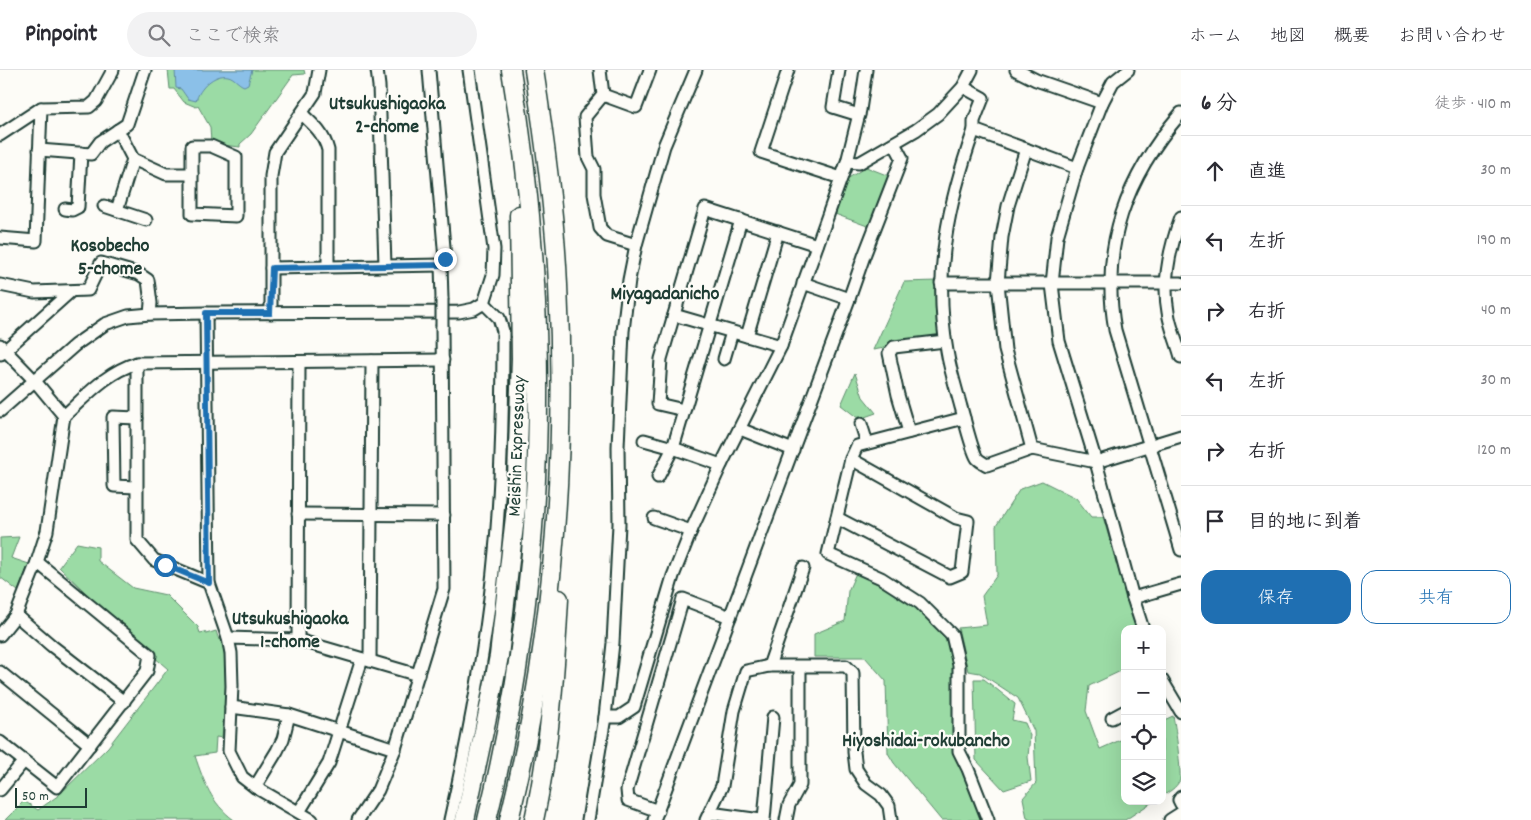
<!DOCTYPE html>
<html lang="ja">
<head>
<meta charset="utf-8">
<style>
  :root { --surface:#fff; --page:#f2f2f3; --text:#2b2b33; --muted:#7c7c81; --line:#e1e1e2; --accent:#1f6fb2 }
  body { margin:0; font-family:Dekko,"Klee One",sans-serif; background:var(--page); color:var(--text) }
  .controls { position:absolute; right:15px; bottom:15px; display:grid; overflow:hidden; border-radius:10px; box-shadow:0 5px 20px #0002 }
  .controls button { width:45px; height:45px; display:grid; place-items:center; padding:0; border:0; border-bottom:1px solid var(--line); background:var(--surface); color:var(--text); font:25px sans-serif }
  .scale { position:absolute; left:15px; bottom:12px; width:72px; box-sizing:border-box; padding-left:5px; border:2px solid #1f3d34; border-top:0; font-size:14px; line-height:18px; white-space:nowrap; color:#1f3d34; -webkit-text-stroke:4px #fdfcf7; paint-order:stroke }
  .stop { position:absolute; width:15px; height:15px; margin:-11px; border:4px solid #1f6fb2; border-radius:50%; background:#fff }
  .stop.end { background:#1f6fb2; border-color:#fff; box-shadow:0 1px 5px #0008 }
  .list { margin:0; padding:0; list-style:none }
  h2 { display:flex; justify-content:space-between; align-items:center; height:65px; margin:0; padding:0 20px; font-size:21px }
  h2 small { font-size:16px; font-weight:400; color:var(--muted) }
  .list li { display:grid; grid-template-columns:32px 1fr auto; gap:15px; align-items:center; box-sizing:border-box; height:70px; padding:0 20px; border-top:1px solid var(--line) }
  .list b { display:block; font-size:19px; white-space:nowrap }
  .list em { font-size:16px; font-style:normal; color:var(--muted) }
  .actions { display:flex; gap:10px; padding:15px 20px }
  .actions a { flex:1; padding:11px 0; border:1px solid var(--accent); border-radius:15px; text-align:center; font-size:18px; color:var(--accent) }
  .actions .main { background:var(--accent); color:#fff }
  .icon { flex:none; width:28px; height:28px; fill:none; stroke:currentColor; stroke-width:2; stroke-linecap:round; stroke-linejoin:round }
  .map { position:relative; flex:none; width:1181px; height:750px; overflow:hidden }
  header { display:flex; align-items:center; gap:30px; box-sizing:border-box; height:70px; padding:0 25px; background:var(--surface); border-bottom:1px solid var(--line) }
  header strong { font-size:24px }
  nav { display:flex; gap:28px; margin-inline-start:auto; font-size:18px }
  .search { width:350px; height:45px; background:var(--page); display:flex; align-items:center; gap:12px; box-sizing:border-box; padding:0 18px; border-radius:28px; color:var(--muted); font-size:19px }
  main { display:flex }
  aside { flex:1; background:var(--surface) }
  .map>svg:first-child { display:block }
  .green { fill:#9bdba5; stroke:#5d8c6c }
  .water { fill:#8bc0e8; stroke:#608ca0 }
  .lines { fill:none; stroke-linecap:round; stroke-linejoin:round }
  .minor-casing { stroke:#1f3d34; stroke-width:15 }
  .highway-casing { stroke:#1f3d34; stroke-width:21 }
  .minor { stroke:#fdfcf7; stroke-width:11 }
  .highway { stroke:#fdfcf7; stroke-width:18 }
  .minor-bridge-casing { stroke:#1f3d34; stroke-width:15; stroke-linecap:butt }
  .minor-bridge { stroke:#fdfcf7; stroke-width:11 }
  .route { stroke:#1f6fb2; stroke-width:6 }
  .labels { text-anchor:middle; stroke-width:4.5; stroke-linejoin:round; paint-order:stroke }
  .street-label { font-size:19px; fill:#1f3d34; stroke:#fdfcf7 }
  .neighbourhood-label { font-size:20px; font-weight:bold; fill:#1f3d34; stroke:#fdfcf7 }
</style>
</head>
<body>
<header>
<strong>Pinpoint</strong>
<div class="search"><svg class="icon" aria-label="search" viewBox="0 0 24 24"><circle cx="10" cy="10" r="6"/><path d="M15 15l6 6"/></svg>ここで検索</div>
<nav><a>ホーム</a><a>地図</a><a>概要</a><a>お問い合わせ</a></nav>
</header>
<main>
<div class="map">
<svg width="1181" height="750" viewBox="0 0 1181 750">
  <rect width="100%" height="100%" fill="#fdfcf7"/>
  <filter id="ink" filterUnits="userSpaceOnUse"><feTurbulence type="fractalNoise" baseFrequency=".02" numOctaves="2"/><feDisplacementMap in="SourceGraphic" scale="10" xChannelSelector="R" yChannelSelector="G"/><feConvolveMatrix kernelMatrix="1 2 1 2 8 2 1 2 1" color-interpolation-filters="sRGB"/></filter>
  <g filter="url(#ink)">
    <!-- green -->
    <g class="green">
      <polygon points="168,0 304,0 305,4 293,5 251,64 240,74 240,77 222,75 211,72 210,57 198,36 196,37 184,32 174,19 170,19"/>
      <polygon points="866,97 889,106 870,157 835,144 847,109"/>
      <polygon points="936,211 940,263 937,269 873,280 904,212"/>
      <polygon points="855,303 863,327 876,343 859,349 841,335"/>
      <polygon points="1042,411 1076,428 1091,447 1103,447 1136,559 1125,559 1125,599 1089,616 1086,641 1100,679 1125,668 1125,731 1154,731 1125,750 1031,750 1027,748 1023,728 1036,713 1034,661 1018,628 980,603 968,601 958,558 987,555 982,526 997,505 996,456 1020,419"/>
      <polygon points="19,467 11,488 29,494 18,521 0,507 0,468"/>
      <path d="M77,473l21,4v14l35,27 33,7 32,32 2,6 5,-1 1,2 10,-3 3,9 3,-1 5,33 -5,66 -6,-1 -1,16 -20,3c9,26 16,47 39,64h-229l19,-19 14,9 21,-15 49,-48 60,-78 -30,-26 -79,-76z"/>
      <polygon points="856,503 880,514 919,539 946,567 954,595 955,683 982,750 941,750 894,693 888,683 886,611 865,587 814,587 814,564 845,551 848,521"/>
      <polygon points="974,609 984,609 1015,634 1012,650 1025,653 1030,665 1028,687 1031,711 1004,720 976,690"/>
      <path d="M1173,646c3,15 8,52 7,64 -4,8 -11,12 -18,16v-75z"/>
    </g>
    <!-- water -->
    <path class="water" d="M175,0h77l-4,14 -4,2c-6,-2 -10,-9 -16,-10 -14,-3 -29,13 -32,25l-8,-2 -7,-10 -5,-1z"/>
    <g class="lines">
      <!-- minor casing -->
      <g class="minor-casing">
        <g id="minor">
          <polyline points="377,0 379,16 385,195"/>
          <polyline points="429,0 445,189 441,195 442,229"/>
          <polyline points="600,0 603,25 585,47 588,87 594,99 594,124 600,158 607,166 636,175"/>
          <polyline points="788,0 761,82 841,108"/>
          <polyline points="839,0 833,37 859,45"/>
          <polyline points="1016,0 1036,10 1102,33"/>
          <polyline points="1128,0 1113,12 1102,33 1077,98 1057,167 1052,214 1059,271 1096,392 1133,528 1143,559"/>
          <path d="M963,17l20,11 -9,23v9c-26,74 -41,142 -27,221 3,19 9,37 14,56 3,10 11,44 16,51 2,3 7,5 10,7l45,-16 64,13 85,-26"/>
          <polyline points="603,25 636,37 650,0"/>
          <path d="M1181,43c-55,64 -81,133 -66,217l66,220"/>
          <path d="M302,44c12,11 22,20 26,36v116"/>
          <polyline points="118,60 133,89 166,104 192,104"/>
          <polyline points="974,60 1077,98"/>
          <polyline points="0,65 41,38 89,37 96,31 113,0"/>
          <polygon points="192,76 211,76 236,87 236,146 192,144"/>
          <polyline points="1026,79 1008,136 1002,167 998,213 1005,280 1032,379"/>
          <polyline points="39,80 91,84 100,72 127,54 145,0"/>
          <polyline points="847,92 859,93 916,60 938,44 963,17 972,0"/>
          <polyline points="104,136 146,150"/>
          <polyline points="65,139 72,140 78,137 81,83"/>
          <polyline points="117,140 133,89"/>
          <path d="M1181,147c-11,30 -19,63 -13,95 2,15 9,30 13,45"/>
          <polyline points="0,168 36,171 41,38"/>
          <polyline points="271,198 441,195"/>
          <polyline points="803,213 849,229"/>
          <polyline points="941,213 1181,213"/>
          <polyline points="0,215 34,222 88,220 101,193 139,204 148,210 151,233 150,244"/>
          <polyline points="206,243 209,513 228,568 231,583 232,616 229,681 242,707 255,717 312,750"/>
          <polyline points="271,243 271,106 275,82 315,23 319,0"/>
          <polyline points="674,245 781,276"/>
          <polyline points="747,266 778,162"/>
          <path d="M0,275l35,36 29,35c23,-21 43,-44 73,-53l306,-3"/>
          <polyline points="1,284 70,222"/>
          <polyline points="724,289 732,262"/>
          <polyline points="137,293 137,470 154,490 209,513"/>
          <polyline points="684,340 658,334 661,289 705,139 817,175"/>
          <polyline points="0,341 75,275 105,254 128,246 150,244 206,243 459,242 474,239 484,233 493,205 494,179 469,0"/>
          <polyline points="964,348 857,376 851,389 828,484 881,508 920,533 952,565 959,595 959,681 968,699 988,750"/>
          <polyline points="861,354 867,373"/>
          <polyline points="740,359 793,380"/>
          <polyline points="909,362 898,325 889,283 894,277 945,271"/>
          <polyline points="644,370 673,378 721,395"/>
          <polyline points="658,407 673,378 741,150"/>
          <polyline points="136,417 114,416 113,347 137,348"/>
          <polyline points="298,444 444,445"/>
          <polyline points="654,448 691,461"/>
          <polyline points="837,448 950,507 962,502 968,451 956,448 851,389"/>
          <polyline points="1133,528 1181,514"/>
          <polyline points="16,545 52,576 124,632"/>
          <polyline points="0,565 16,545 37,492 47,461 64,346"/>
          <polyline points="228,568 298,570 418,605"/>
          <polyline points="298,570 299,292"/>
          <polyline points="370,591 372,291"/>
          <polyline points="769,596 803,498"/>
          <polyline points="0,602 90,675"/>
          <polyline points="1162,610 1181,642"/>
          <polyline points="231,637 289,645 395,679"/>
          <polyline points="605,647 619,647 634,637 673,506 691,461 721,395 781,276 847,92 860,40 866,0"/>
          <polyline points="1112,648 1125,641"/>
          <polyline points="0,672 57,717 147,601 150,585 37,492"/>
          <polyline points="255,717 277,681 283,669 289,645"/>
          <polyline points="0,720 24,691"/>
          <polyline points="1181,727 1179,730 1181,734"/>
          <polyline points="658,741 628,730 627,720 683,529 730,547"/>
          <polyline points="299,742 329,693 362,589"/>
          <polyline points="710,743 761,750"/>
          <polyline points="358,750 378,720 395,679 444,519 442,256"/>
          <path d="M450,750c20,-89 37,-178 45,-269 7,-73 8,-146 8,-220l-4,-13 -15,-15"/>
          <polyline points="588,750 605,647 613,573 619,454 618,377 623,261 629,210 636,175 664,76 696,0"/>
          <polyline points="654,750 849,229 864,186 902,88 894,73"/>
          <polyline points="706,750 722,716 734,641 746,601 769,596 846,596 853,603 854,682 856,699 866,714 881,725 889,736 891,750"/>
          <polyline points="764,750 773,647"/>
          <polyline points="786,750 789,735 800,715 800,597"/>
          <polyline points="1170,750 1181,743"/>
        </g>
      </g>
      <!-- highway casing -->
      <g class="highway-casing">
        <g id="highway">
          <polyline points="465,750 490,633 499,586 516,438 521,288 519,145"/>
          <path d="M487,750c60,-245 66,-501 24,-750"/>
          <path d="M509,750c43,-174 58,-356 49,-535 -3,-72 -13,-144 -24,-215"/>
          <path d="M534,750c16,-73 21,-147 25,-221"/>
        </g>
      </g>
      <!-- minor -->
      <use href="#minor" class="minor"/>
      <!-- highway -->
      <use href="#highway" class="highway"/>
      <!-- minor-bridge casing -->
      <g class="minor-bridge-casing">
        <polyline id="minor-bridge" points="442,229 442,256"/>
      </g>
      <!-- minor-bridge -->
      <use href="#minor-bridge" class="minor-bridge"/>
    </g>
  </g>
  <g class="lines" filter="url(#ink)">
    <!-- route -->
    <polyline class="route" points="165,495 209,513 206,243 270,243 272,198 441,195 445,189"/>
  </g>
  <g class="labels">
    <!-- street labels -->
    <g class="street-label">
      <text transform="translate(515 376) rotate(-88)" y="7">Meishin Expressway</text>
    </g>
    <!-- neighbourhood labels -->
    <g class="neighbourhood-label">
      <text x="387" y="39">Utsukushigaoka<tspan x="387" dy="23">2-chome</tspan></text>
      <text x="110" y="181">Kosobecho<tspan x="110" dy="23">5-chome</tspan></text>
      <text x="665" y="229">Miyagadanicho</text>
      <text x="290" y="554">Utsukushigaoka<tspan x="290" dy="23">1-chome</tspan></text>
      <text x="926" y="676">Hiyoshidai-rokubancho</text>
    </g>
  </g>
</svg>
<div class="controls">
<button>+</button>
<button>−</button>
<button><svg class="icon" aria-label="locate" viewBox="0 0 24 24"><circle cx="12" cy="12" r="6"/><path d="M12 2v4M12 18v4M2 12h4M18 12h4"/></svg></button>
<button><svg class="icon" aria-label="layers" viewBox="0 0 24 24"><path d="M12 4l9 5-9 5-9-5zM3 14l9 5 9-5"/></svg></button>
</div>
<div class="scale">50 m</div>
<div class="stop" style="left:165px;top:495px"></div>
<div class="stop end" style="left:445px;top:189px"></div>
</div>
<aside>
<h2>6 分<small>徒歩 · 410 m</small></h2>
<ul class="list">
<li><svg class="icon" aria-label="ahead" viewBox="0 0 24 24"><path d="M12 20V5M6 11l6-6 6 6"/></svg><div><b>直進</b></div><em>30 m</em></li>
<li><svg class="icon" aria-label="left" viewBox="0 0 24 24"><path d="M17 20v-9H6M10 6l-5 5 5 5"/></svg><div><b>左折</b></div><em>190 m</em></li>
<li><svg class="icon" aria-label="right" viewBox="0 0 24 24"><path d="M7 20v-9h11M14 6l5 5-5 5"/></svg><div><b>右折</b></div><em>40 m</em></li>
<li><svg class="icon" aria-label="left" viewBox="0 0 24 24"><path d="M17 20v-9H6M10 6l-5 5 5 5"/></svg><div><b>左折</b></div><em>30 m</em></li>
<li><svg class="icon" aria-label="right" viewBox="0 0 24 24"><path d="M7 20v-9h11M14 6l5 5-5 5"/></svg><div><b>右折</b></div><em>120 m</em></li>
<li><svg class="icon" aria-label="arrive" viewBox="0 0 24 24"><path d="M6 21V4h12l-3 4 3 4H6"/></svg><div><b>目的地に到着</b></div></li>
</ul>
<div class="actions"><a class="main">保存</a><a>共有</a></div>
</aside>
</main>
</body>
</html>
